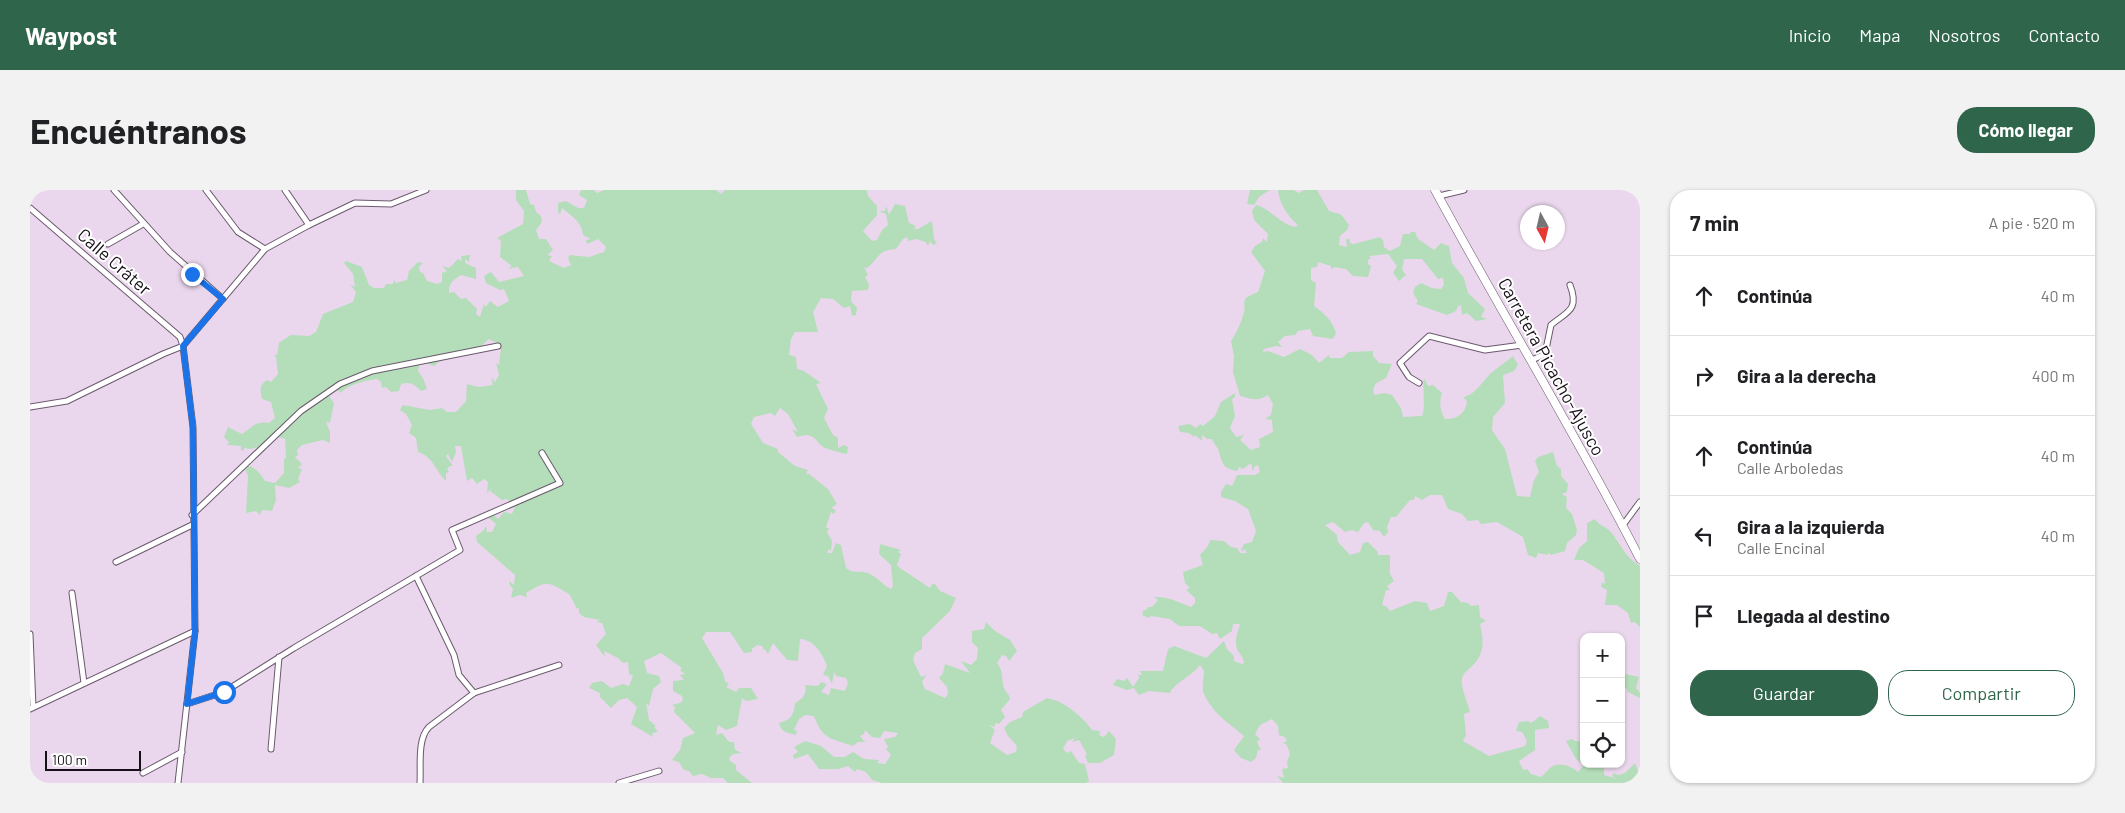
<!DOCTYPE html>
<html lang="es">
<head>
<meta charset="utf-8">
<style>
  :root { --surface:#fff; --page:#f2f2f2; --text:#202124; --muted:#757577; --line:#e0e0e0; --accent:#2f654b }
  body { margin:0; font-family:Barlow,sans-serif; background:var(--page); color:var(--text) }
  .controls { position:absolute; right:15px; bottom:15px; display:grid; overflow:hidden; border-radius:10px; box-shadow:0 1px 4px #0004 }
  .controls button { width:45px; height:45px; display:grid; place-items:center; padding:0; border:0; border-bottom:1px solid var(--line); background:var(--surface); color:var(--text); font:25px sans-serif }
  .compass { position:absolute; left:1490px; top:15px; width:45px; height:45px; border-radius:50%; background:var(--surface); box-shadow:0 1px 4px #0004; rotate:172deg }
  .scale { position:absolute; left:15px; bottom:12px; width:96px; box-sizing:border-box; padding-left:5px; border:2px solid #171018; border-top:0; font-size:14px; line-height:18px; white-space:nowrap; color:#171018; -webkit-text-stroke:4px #fff; paint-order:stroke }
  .stop { position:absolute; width:15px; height:15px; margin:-11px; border:4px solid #1a73e8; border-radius:50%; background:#fff }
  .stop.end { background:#1a73e8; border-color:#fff; box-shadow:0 1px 5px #0008 }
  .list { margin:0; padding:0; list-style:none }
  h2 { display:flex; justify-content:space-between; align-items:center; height:65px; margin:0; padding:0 20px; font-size:21px }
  h2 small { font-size:16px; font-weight:400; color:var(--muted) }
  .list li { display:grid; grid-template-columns:32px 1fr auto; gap:15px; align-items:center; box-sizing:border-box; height:80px; padding:0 20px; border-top:1px solid var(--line) }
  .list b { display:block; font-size:19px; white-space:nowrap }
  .list p { margin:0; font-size:16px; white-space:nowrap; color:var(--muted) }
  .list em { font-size:16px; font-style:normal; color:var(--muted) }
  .actions { display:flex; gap:10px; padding:15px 20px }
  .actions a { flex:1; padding:11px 0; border:1px solid var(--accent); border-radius:20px; text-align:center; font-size:18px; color:var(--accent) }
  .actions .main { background:var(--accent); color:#fff }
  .icon { flex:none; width:28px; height:28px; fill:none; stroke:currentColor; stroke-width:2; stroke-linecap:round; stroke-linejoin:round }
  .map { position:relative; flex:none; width:1610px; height:593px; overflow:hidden; border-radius:20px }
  header { display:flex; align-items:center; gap:30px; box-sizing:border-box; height:70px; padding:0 25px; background:var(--accent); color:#fff }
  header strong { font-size:24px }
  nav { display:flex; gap:28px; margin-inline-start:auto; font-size:18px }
  .intro { display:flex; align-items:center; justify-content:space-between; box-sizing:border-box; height:120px; padding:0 30px }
  h1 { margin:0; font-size:35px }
  .button { padding:12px 22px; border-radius:20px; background:var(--accent); color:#fff; font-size:18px; font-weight:700 }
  main { display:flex; gap:30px; padding:0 30px }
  aside { flex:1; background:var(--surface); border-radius:20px; box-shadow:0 1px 4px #0004 }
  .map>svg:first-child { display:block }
  .green { fill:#b3deb9 }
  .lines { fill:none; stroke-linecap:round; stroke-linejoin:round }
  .street-casing { stroke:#6a596c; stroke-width:7 }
  .secondary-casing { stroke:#6a596c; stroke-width:9 }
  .street { stroke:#fff; stroke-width:5 }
  .secondary { stroke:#fff; stroke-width:8 }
  .route { stroke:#1a73e8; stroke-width:6 }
  .labels { text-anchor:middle; stroke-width:4; stroke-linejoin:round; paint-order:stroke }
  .street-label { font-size:18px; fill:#171018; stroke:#fff }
</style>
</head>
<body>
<header>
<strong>Waypost</strong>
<nav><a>Inicio</a><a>Mapa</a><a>Nosotros</a><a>Contacto</a></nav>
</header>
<div class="intro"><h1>Encuéntranos</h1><a class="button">Cómo llegar</a></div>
<main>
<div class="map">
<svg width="1610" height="593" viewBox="0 0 1610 593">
  <rect width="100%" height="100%" fill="#ebd7ed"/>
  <!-- green -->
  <g class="green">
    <path d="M486,0h10l4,14 4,1 2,7 5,4 1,6 -6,8 3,9h7l7,11 -6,5 5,1 -3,5 15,7 7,-3 -3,-7 2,-3 19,2 15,-5 2,-5 -8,-8 -11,5 -1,-4 5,-1 -8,-4c-1,-14 -13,-20 -21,-27l-2,6 -2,-2v-9l8,-2 12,7h6l3,-8 -8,-5 2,-5h13l3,3 7,-3h112l5,4 4,-4h142l1,6 9,10v9l-14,16 9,10 5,-1 5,-10 6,-5 -2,-11 -7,-3h6l1,-5 3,9 6,-11 10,2 4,17 7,3 -2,3h4l14,-8 2,18 3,4 -4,2 -3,-4 -2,5 -2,-4 -10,-3 -8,2 -1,-4 -4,2 -7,10c-19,1 -16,9 -29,19l-3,-1 4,8 -3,2 4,8 -1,5 -16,1 -1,10 6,7 -1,7 -4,1 -2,-10 -6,2 -11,-9 -12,-1 -8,14 5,20h-23l-4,7 -2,16 7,2 1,12 7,2 17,12 -5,1 12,25 -4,9 9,17 5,3v10l6,-3 4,2 -1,7c-6,-1 -13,-3 -19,-5 -14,-4 -10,-19 -31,-12l-5,-8 6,3 -10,-18 -8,-6 -5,8 -4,-3 -17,4 -3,7 12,19 15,6v3l17,14 13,4 -2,4h3l19,15 9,15 -6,4 5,2 -2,4 -3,-2 -5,15 3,2 -2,3 5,9 -1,10 -2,-2 -2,4h5l4,-10 5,2 5,23c7,6 14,2 22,5 10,4 14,12 23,16l2,-3 -2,-21 -12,-11 1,-10 21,6 -3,2 3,2 -4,11 3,3 30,20 2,-4h3l5,7 16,7 -6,13 -28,27v11l-7,4 -2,7 8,17 5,-2 -4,7 3,7 20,9 3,-4 -1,-7 -8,-9 4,-5 2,-9 25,9 -9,-12 10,4 6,-6 1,-11 -6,-6v-11l12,-2 2,-7 9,9 15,9 7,11 -8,10 -3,-5 -4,-1 -5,8c7,8 4,17 7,25 2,5 5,5 6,11l-9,11 4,7 -6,7 -4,-1v4l-6,-2 6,5 -5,13 17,12 9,-3 1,-6 -9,-10 -4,-8 6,-6 12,-5 1,-5 24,-14c17,3 35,18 45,32l8,1 -1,4 5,2 5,-6 7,8 -2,16 -14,8h-12l-3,-7 2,-2 -8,-14 -7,2 3,-4 -8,3 -4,8 4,4 4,-2 8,12 6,1 4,17 -3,2h-204l-10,-3 -6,-8 -9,-3 -2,3 -7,-6 -10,3h-19l-11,-15 -14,5 -1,-4 5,-3 -4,-5 11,-6 16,5 13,11h11l8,-5 11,7 15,1 -2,3 8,1 6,-9 -5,-6 2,-2 -4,-8 11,-2 3,-4 -14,-2 -4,7 -8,-1 -7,-7 -1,4 -4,2 5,6h-7l-5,4c-23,-8 -30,-6 -39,-30l-9,-1 -6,4 -5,11 3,1 -1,4c-8,-3 -14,-1 -17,-12 12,-3 15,-8 16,-20 8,-4 12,-9 10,-18l13,1 3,-4 6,2 -6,8 8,3 2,-7 14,3 3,-8 -2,-5 -10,-2 -2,-4 -2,12 -4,-8 -5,-1 4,-9c-4,-12 -14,-27 -27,-27l-2,22 -11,-1 -14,-17 -5,11 -3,-5 -1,1 -2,-4 -5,-1 -5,4v3l-8,1 -14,-21h-24l-4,6 21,35 2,8 4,3 -3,3 10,5 3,-4h12l7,11 -12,2 -4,-3 -5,28 -11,4 -8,-5 -2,10 6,-2 7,9h5l1,8 7,3 -9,1 -4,4 1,3 6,4v5l16,13h-24l-5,-5h-12l-9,-4 -9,2 -4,-5 -5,-1 -5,-8 -7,-2 8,-10 3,-12 12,-5 -21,-21 1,-5 -3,-2 8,-2 3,-3 -1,-4 -9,-5v-10l11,-1 -4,-5 5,-1 -5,-4 2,-2 -21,-15 -17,8 3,12 12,3 2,6 -8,7 -4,17 -3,-3 3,17 7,6 -2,1 4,5 -6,1 1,4 -22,-13 6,-17 -10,-9 -8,2 -8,8 -11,-11v-4l-11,-5 3,-5 10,-2 9,7 12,-4 6,2 4,-10 -4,-2 -1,-12 -5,1 -5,-5 -14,-7 1,6 -9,-12 10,-11 -4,-11 -6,-1 4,-2 -16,-3 -5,-4v-6l-2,2 -7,-14c-23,-14 -22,-15 -44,-2l1,4 -7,-2 -9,3 2,-10 -3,-2 -1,-5 5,4 1,-10 -38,-33 -1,-6 8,-6 2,-4 1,6h5l4,-8 -7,-6 5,-3 4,4 6,-7 8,2 4,-10 -10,-5 -4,1 -12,-9 3,-4 -6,6 1,-11 -4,-3 -7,5 -5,-6 -5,3 -6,-35h-6l1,6 -4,10 -4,-8 -2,2 7,10h-3l-3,3 2,3 -3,1v8c-11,-10 -12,-24 -28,-29l-2,-14 -7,-5 3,-8 -6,-11 -6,-4 3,-5 27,5 12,-2 5,4h9l10,-11 1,-17 12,3 14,-2 -2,-8 4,5 4,-7 -3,-12 3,2 2,-17 -6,-6 -6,-3 -10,9 -21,9 -2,-2 -12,3 -10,8 -14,-5 -2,10 5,7 4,11 -6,2c-6,-6 -11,-10 -20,-7l-2,7 -8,1 -5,-5 -4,1 -1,-6 -4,-3c-10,1 -30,6 -36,14l-6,-5 -3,5 -7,-3 9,13 -4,20 -4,-1 4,10v11l-7,-3 -21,5 -5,5 1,5 -3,2 7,7 -4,4 4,1 -4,10 2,3 -11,6 -14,-3 1,15 -4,11 -10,-1 -2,5 -4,-4 -10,2 2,-37 -2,-6 -3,1v-6c12,1 16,7 22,16l10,2 9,-10v-14l2,-1 -1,-19 -10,-3v5l-5,-3 -5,8 -15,3 -6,-1v3l-3,-1v-4l-14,-1 2,-3 -5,-5 4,-10 14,7c10,-7 13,-13 27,-11l6,-5 -4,-16 -9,-3c-2,-9 -3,-14 5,-19l4,2 7,-8 -2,-17 -2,-2h3l2,-12 12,-8 18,1 7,-4 7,-18 30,-12 3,-10 -6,-8 5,3 -2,-13 -9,-11 2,-2 16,6 7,18 5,3h10l2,-4h7l1,-4 2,3 11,-3 2,-9 9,-9 5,1 -4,4 1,5 3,1 4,8 10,3 5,-2v-9l5,-2 -5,-5 7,2 9,-9 4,2 -1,-5 9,-1 -1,7 -4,-3v4l11,5v11l-15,-4c-7,4 -13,9 -12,18l5,-1 7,7 5,-1 11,11 -1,5 4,3 4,-13 2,3 4,-6 8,6 11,-6 -5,-12 -4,1 -14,-7 -2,-7 7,-4 8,10 25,-6 -6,-9 -11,2 5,-3 -12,-9 1,-16 -4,-3 26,-14 1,-13 -8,-11z"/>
    <polygon points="1220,0 1240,0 1229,7 1224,15 1217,14"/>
    <path d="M1248,0h15l6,3 5,-3h13l12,21c16,5 9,0 20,14l-2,5 -7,6 -1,9 8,2 -1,-8h3l1,4 4,1 26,-7 3,3 1,7 6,4 10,-5 3,-12h6l2,-2h4l3,7 16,11 7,-7 8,3 3,17 12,15 4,15 17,16 -4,8 6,2 -11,2 -9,-8 -5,2 -1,-10 -3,1 -2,5 -9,4 -31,-11 2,-3 -5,-8 2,-6 6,-4 11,5 9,1 3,-4 -1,-7 -5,1 -16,-20h-18l-2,11 4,5 -7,6 -6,-8 4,-7 -9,-12 -19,2 2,2 -3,2v4l3,2 -3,11 -15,-1 -7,-7 -11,-2 -4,2v-3l-13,-4 -1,5 -6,1v12l5,3 -2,23c11,8 18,14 22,27l-3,6 -20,-3 -3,-7 -12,2 -3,4 -10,1 -7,6 4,5 -6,-1 -12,3 -1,3 5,-1 16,6 16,-8 12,6 7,8 10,-8 1,3h12l7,-6 24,-1v5l6,7 13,1 -6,14c-9,5 -14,5 -12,17l10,-2 8,2 9,13 2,9 19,-1c4,-7 0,-28 2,-38l4,8 5,-1 9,8c-3,8 -2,19 3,26 12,1 21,-6 22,-18l-4,-4c11,-1 20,-16 27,-23 7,-6 16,-12 23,-18l5,9 -4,6 -11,4 2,28 -12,14 -1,13 13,19 12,47 13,1 4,-17 5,-8 -4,-11 3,-4 15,-5 4,14 4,3v7l7,8 -1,8 -5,2 5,3 -1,11 6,6 5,16 -1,5 -9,8 -2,8 -14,4 -2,-2 -2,2 -9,-2 -2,5 -8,-3 -5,-18 -26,-15 -16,2 -3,-4 -10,1 -6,-7 -14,-5 -6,-14h-12l-8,5 -7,-4 -1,4h-4l-14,17h-5l-4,10 1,5 -4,5 -4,-6 -7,-1 -5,-8 -4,1 -6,9 -6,-2 -7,2 -12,-10 -8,3 12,10 1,7 12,13 10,-3 3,-9 5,-1 10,10v3h12v19l4,7 -7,5 3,4h-4l-4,15 4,1 4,5 25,-10 12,2 3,8 14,-5 4,-14h4l9,10 7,1 3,3 8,-1 1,12 6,4 -6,3c4,16 5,31 -9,43 -4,4 -8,6 -9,12 -1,10 5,22 8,33l-6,2 2,21 -3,6 26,15 36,-10 2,-5 -5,-9 -6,-1 3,-9 9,-1 3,2 9,-7 8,5 1,7 -14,2v20l-16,11 4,9 4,-1 4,5 10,3c4,-3 6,-7 9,-9 9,-7 21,-2 28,4l6,-7 -8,-6 -10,-18 6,-2 3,2 9,1v22h20v11l11,3 -3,-2 2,-3 4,2 7,-2 10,-10 5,13v7h-357l-6,-7 7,2 -2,-9 6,-1 -1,-6 3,-8 -3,-9 -4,-2 4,-2 -2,-4 -6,-2 -1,-9 -6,-7 -12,6 -5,9 5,5 -3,3 4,8h-3l-2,8 -5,4 -10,-4 -7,-8 10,-14c-16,-14 -33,-23 -41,-45 -1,-5 1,-14 1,-20l-4,-6c-8,11 -27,19 -30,28l-21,-2 -10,4 -5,-7 -7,2 -14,-5 4,-6 7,2 3,-3 6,9 6,-9 -1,-3h4l-2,-4h23l5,-22 6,-3 32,12 18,-17 3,8 7,7v5l8,3 2,-1c-1,-7 -5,-9 -7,-14 -3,-9 1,-17 3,-25h-7l-1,7 -12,8 -3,-6 -5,1 -12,-8h-21l-9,-7 -19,-3 -2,2 -7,-3 2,-6 1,2 3,-4h4l6,-7 -4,-3c14,-1 24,5 37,10l4,-4v-5l-9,-8 4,-2 -5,-5 -2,-11 20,-7 -3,-10 8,-9 2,-6 14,1 7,6 6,1 3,5h7l-2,-4 -2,2 -2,-1 3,-6 8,-2 4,-11 -8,-22 -13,-8 -14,-4v-5l5,-8 6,2 5,-11h18l5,-3 -2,-7 -4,2 -1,5 -2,-9 -8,6 -4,-2 -2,4c-16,-3 -14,-8 -19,-22 -2,-3 -5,-7 -6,-10h-5l-5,-4v6l-7,-6 -1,2 -5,-4 -9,-1 -2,-6 12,-2 6,4 4,-4 3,2 12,-10 6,-14 14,-9v4l-3,2 3,17 -5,12 6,9 8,-2 -4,5 11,10 9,-3 -1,-8 14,-7 -1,-12 -7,-1 6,-4 2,-11 -5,-9c-10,7 -16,4 -28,1l-7,-24 1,-16 -3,-15c6,-9 10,-18 13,-29 2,-5 -2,-11 3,-15 4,-2 7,-3 11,-5l7,-21 -14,-19 4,-6 7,-4 1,-4 4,4 1,-8 -14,-14 -2,-9 4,-6c15,4 24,19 39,22l3,-2c-10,-8 -19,-22 -20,-35z"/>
    <path d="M1565,329c4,7 11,7 16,13 10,13 14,25 29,34v61l-5,-5 -4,1 -3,-10 -11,-8h-12l2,-15 -6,-3 1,-5 3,2 -1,-11 -21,-13h-9l5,-12 8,-7v-18z"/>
    <polygon points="1595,484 1609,487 1606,498 1610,503 1610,508 1598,502 1596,498 1591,498 1591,486"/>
  </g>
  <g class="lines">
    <!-- street casing -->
    <g class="street-casing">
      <g id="street">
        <polyline points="84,0 140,62 193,109"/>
        <polyline points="176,0 208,42 235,59"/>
        <polyline points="255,0 279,35"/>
        <polyline points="1409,6 1434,0"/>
        <polyline points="0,18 150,147 153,156 163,237 165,441 148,593"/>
        <polyline points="78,54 113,34"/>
        <path d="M1502,170l13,-6 6,-29c15,-13 29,-14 19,-40"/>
        <polyline points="1389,193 1379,187 1370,173 1399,146 1455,160 1492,155"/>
        <polyline points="0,217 37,211 133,164 153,156 235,59 279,35 325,13 361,14 396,0"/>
        <polyline points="162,325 271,221 310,194 342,181 468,156"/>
        <polyline points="1593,335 1610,312"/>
        <polyline points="86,372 162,335"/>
        <polyline points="386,386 424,465 429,485 444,503"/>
        <polyline points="42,403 54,493"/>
        <polyline points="0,444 3,517"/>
        <polyline points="157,514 194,502 264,458 430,360 422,340 530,293 512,263"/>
        <polyline points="0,519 165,441"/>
        <polyline points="241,559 249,467"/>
        <polyline points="113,583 152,562"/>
        <path d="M390,593c1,-17 -3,-44 9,-56l45,-34 85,-28"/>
        <polyline points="589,593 629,581"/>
      </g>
    </g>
    <!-- secondary casing -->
    <g class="secondary-casing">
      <path id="secondary" d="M1405,0c67,124 141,244 205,369"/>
    </g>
    <!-- street -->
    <use href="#street" class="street"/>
    <!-- secondary -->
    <use href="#secondary" class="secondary"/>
  </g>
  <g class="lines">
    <!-- route -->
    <polyline class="route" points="162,84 193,109 153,156 163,238 165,441 157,514 194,502"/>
  </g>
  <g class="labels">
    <!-- street labels -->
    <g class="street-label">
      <text transform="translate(84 72) rotate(41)" y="6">Calle Cráter</text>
      <text transform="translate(1521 177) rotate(61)" y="6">Carretera Picacho-Ajusco</text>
    </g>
  </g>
</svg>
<div class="controls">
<button>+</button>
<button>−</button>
<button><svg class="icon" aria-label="locate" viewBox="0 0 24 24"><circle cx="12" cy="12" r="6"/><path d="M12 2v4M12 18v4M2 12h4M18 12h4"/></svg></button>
</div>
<svg class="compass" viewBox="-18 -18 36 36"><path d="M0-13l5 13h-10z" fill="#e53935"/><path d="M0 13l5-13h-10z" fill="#757577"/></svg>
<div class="scale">100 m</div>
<div class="stop" style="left:194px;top:502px"></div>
<div class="stop end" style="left:162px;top:84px"></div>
</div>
<aside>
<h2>7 min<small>A pie · 520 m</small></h2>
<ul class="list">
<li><svg class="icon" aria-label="ahead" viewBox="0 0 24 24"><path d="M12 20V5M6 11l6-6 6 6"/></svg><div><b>Continúa</b></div><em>40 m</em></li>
<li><svg class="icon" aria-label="right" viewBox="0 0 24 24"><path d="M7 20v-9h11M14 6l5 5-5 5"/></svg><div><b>Gira a la derecha</b></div><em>400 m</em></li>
<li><svg class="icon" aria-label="ahead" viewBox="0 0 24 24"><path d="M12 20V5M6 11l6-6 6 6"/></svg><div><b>Continúa</b><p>Calle Arboledas</p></div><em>40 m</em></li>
<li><svg class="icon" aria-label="left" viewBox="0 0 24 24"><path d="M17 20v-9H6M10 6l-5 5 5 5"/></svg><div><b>Gira a la izquierda</b><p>Calle Encinal</p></div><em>40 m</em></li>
<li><svg class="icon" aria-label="arrive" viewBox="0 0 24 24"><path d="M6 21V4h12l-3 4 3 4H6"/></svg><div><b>Llegada al destino</b></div></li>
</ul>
<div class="actions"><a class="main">Guardar</a><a>Compartir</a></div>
</aside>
</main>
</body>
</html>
